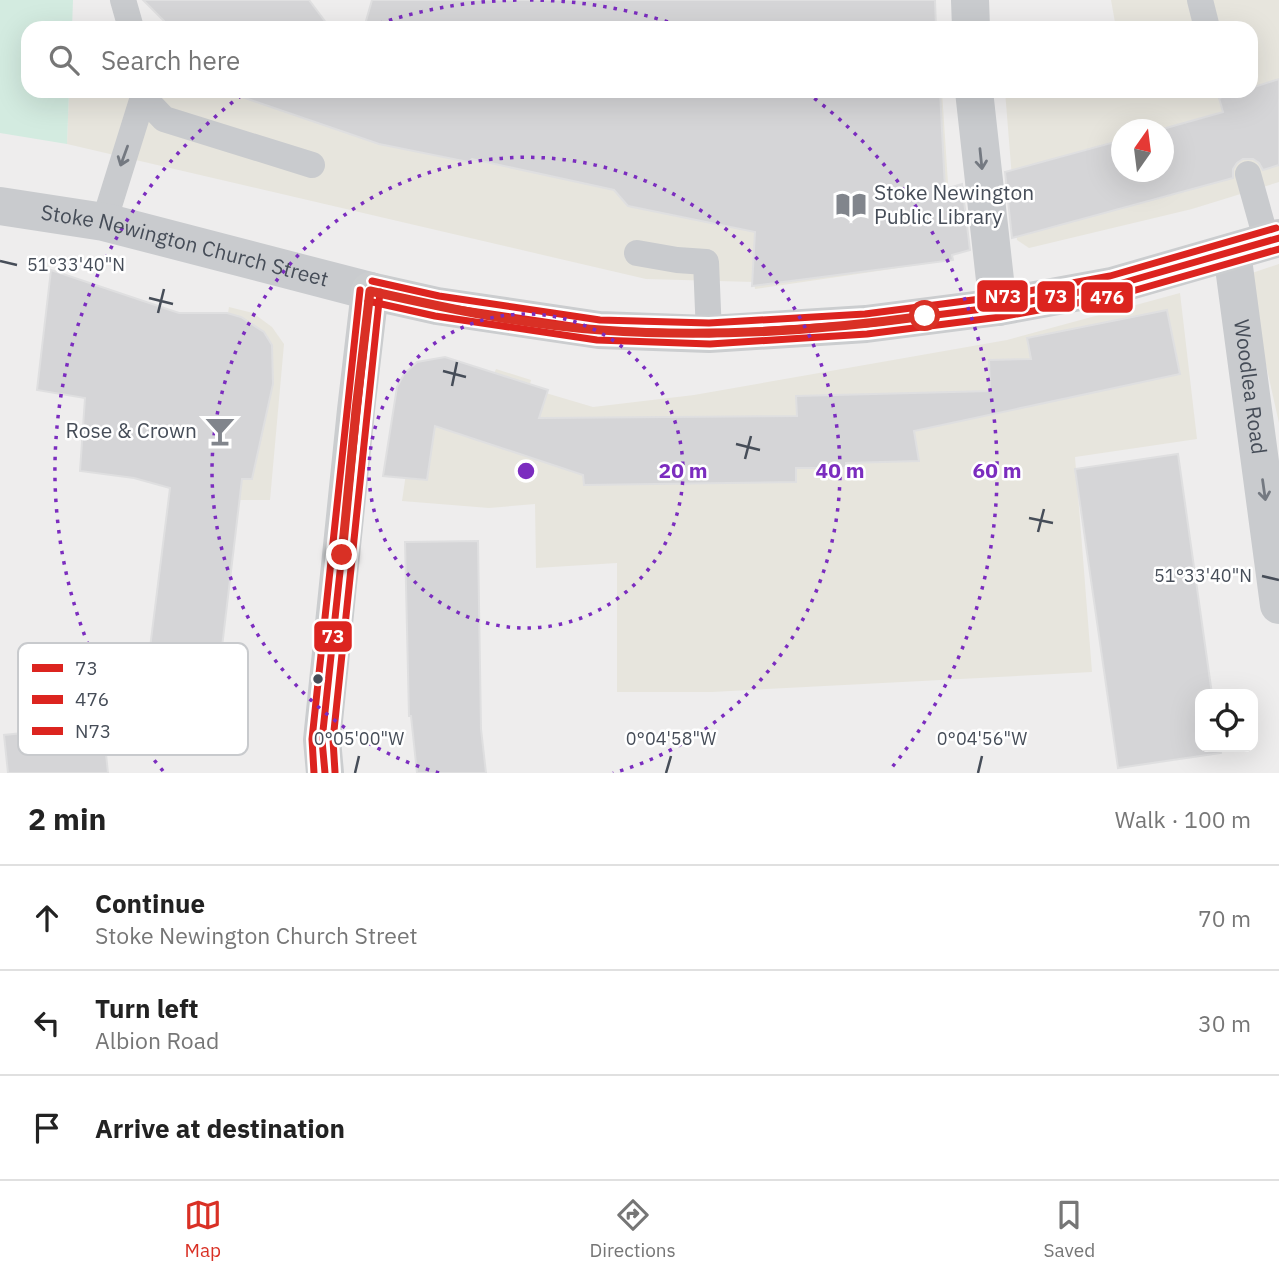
<!DOCTYPE html>
<html lang="en">
<head>
<meta charset="utf-8">
<style>
  :root { --surface:#fff; --page:#f2f2f2; --text:#222; --muted:#767676; --line:#e0e0e0; --accent:#d93025 }
  body { margin:0; font-family:"IBM Plex Sans",sans-serif; background:var(--page); color:var(--text) }
  .controls { position:absolute; right:21px; bottom:21px; display:grid; overflow:hidden; border-radius:14px; box-shadow:0 7px 28px #0002 }
  .controls button { width:63px; height:63px; display:grid; place-items:center; padding:0; border:0; border-bottom:2px solid var(--line); background:var(--surface); color:var(--text); font:35px sans-serif }
  .compass { position:absolute; left:1111px; top:119px; width:63px; height:63px; border-radius:50%; background:var(--surface); box-shadow:0 7px 28px #0002; rotate:14deg }
  .stop { position:absolute; width:21px; height:21px; margin:-16px; border:5px solid #d93025; border-radius:50%; background:#fff }
  .stop.end { background:#d93025; border-color:#fff; box-shadow:0 2px 7px #0008 }
  .list { margin:0; padding:0; list-style:none }
  h2 { display:flex; justify-content:space-between; align-items:center; height:91px; margin:0; padding:0 28px; font-size:30px }
  h2 small { font-size:23px; font-weight:400; color:var(--muted) }
  .list li { display:grid; grid-template-columns:46px 1fr auto; gap:21px; align-items:center; box-sizing:border-box; height:105px; padding:0 28px; border-top:2px solid var(--line) }
  .list b { display:block; font-size:26px; white-space:nowrap }
  .list p { margin:0; font-size:23px; white-space:nowrap; color:var(--muted) }
  .list em { font-size:23px; font-style:normal; color:var(--muted) }
  .icon { flex:none; width:38px; height:38px; fill:none; stroke:currentColor; stroke-width:2; stroke-linecap:round; stroke-linejoin:round }
  .map { position:relative; flex:none; width:1279px; height:773px; overflow:hidden }
  .search { position:absolute; background:var(--surface); box-shadow:0 7px 28px #0002; left:21px; right:21px; top:21px; height:77px; display:flex; align-items:center; gap:18px; box-sizing:border-box; padding:0 24px; border-radius:21px; color:var(--muted); font-size:26px }
  .sheet { height:406px; background:var(--surface) }
  nav { display:flex; justify-content:space-around; align-items:center; box-sizing:border-box; height:98px; border-top:2px solid var(--line); background:var(--surface); font-size:19px; color:var(--muted) }
  nav a { display:grid; justify-items:center; gap:4px }
  nav .on { color:var(--accent) }
  .map>svg:first-child { display:block }
  .commercial { fill:#e7e5dd; fill-rule:evenodd }
  .green { fill:#d3ebe0 }
  .building { fill:#d5d5d7; stroke:#dfdfe0; stroke-width:2 }
  .lines { fill:none; stroke-linecap:round; stroke-linejoin:round }
  .service { stroke:#c9cbce; stroke-width:26 }
  .minor { stroke:#c9cbce; stroke-width:38 }
  .tertiary { stroke:#c9cbce; stroke-width:38 }
  .secondary { stroke:#cbcdcf; stroke-width:38 }
  .bus-1-casing { stroke:#fff; stroke-width:12 }
  .bus-2-casing { stroke:#fff; stroke-width:12 }
  .bus-3-casing { stroke:#fff; stroke-width:12 }
  .bus-1 { stroke:#dc241f; stroke-width:7 }
  .bus-2 { stroke:#dc241f; stroke-width:7 }
  .bus-3 { stroke:#dc241f; stroke-width:7 }
  .oneway { stroke:#747981 }
  .route { stroke:#d93025; stroke-width:9 }
  .ticks { fill:none; stroke:#464d58; stroke-width:2.5 }
  .ring { fill:none; stroke:#7b2cbf; stroke-width:3.5; stroke-dasharray:3.5 7 }
  .bus-dot { fill:#464d58; stroke:#fff; stroke-width:2.5 }
  .labels { text-anchor:middle; stroke-width:5; stroke-linejoin:round; paint-order:stroke }
  .poi-label { font-size:21px; fill:#464d58; stroke:#fff; text-anchor:start }
  .street-label { font-size:21px; fill:#464d58; stroke:#fff }
  .key { fill:#fff; stroke:#c8cacd; stroke-width:2 }
  .key-label { font-size:19px; fill:#464d58 }
  .ticks-label { font-size:18px; text-anchor:middle; fill:#464d58; stroke:#fff; stroke-width:5; stroke-linejoin:round; paint-order:stroke }
  .centre { fill:#7b2cbf; stroke:#fff; stroke-width:3.5 }
  .ring-label { font-size:21px; text-anchor:middle; font-weight:bold; fill:#7b2cbf; stroke:#fff; stroke-width:5; stroke-linejoin:round; paint-order:stroke }
  .line-badge { stroke:#fff; stroke-width:2.5 }
  .badge-label { font-size:19px; text-anchor:middle; font-weight:bold; fill:#fff }
</style>
</head>
<body>
<div class="map">
<svg width="1279" height="773" viewBox="0 0 1279 773">
  <rect width="100%" height="100%" fill="#eeeded"/>
  <!-- commercial -->
  <g class="commercial">
    <path d="M1111,0h168v182l-87,27 -163,39 -12,-8 -12,-149h246v-63h-135zM1122,130h42v42h-42z"/>
    <polygon points="69,91 942,91 953,260 755,289 754,282 646,279 67,144"/>
    <polygon points="1279,264 1279,423 1246,275"/>
    <polygon points="1180,293 1197,439 1075,457 1092,672 712,692 617,692 617,563 536,568 535,504 489,508 402,501 416,405 493,376 496,369 531,380 529,388 593,407 694,395 1007,340"/>
    <polygon points="229,307 253,313 272,327 284,344 270,500 198,500"/>
  </g>
  <!-- green -->
  <polygon class="green" points="0,0 73,0 72,28 28,28 28,91 69,91 67,144 0,133"/>
  <!-- building -->
  <g class="building">
    <polygon points="143,0 309,0 330,28 171,28"/>
    <polygon points="372,0 935,0 936,28 364,28"/>
    <polygon points="1279,79 1279,165 1263,170 1259,163 1253,159 1243,159 1237,163 1233,169 1233,178 1012,238 1005,172 1122,140 1122,172 1164,172 1164,130 1159,130 1223,112 1219,98 1240,91 1251,91 1251,88"/>
    <polygon points="234,91 940,91 945,189 962,184 970,250 952,255 953,260 752,286 755,232 628,206 614,190 472,159 468,162 379,144 239,96"/>
    <polygon points="51,270 179,313 227,313 241,317 264,332 272,345 273,384 252,479 242,479 214,714 143,704 170,488 134,478 80,471 85,398 37,390"/>
    <polygon points="1167,310 1180,374 914,431 919,461 846,463 846,468 796,468 796,482 584,485 583,475 435,426 427,480 383,476 397,387 404,374 417,362 445,357 548,390 539,418 797,416 796,396 990,391 989,360 1031,359 1027,338"/>
    <polygon points="1178,454 1212,694 1200,694 1200,747 1220,747 1221,753 1118,768 1075,469"/>
    <polygon points="478,541 481,729 486,773 417,773 411,716 409,716 405,542"/>
    <polygon points="103,725 108,773 8,773 4,735"/>
  </g>
  <g class="lines">
    <!-- service -->
    <g class="service">
      <polyline points="123,0 131,28"/>
      <polyline points="1200,0 1207,28"/>
      <polyline points="143,97 164,119 312,165"/>
      <polyline points="1248,174 1267,242"/>
      <polyline points="104,222 143,97 142,91"/>
      <polyline points="637,253 677,260 706,262 709,334"/>
    </g>
    <!-- minor -->
    <g class="minor">
      <polyline points="970,0 971,28"/>
      <polyline points="974,91 998,307"/>
      <path id="s1" d="M1232,252l47,353"/>
    </g>
    <!-- tertiary -->
    <path class="tertiary" id="s2" d="M0,206l104,16 266,69"/>
    <!-- secondary -->
    <polyline class="secondary" points="325,773 322,740 356,410 370,291 437,306 599,330 709,334 866,324 998,307 1112,286 1279,238"/>
    <!-- bus-1 casing -->
    <g class="bus-1-casing">
      <g id="bus-1">
        <polyline points="370,291 437,306 599,330 709,334 866,324 998,307 1112,286 1279,238"/>
        <polyline points="325,773 322,740 370,291"/>
      </g>
    </g>
    <!-- bus-2 casing -->
    <g class="bus-2-casing">
      <g id="bus-2">
        <polyline points="368,301 435,316 597,340 710,344 867,334 1000,317 1115,296 1279,249"/>
        <polyline points="335,772 333,740 380,292"/>
      </g>
    </g>
    <!-- bus-3 casing -->
    <g class="bus-3-casing">
      <g id="bus-3">
        <polyline points="372,281 439,296 600,320 709,323 865,314 996,297 1110,276 1276,228"/>
        <polyline points="314,773 312,739 360,290"/>
      </g>
    </g>
    <!-- bus-1 -->
    <use href="#bus-1" class="bus-1"/>
    <!-- bus-2 -->
    <use href="#bus-2" class="bus-2"/>
    <!-- bus-3 -->
    <use href="#bus-3" class="bus-3"/>
  </g>
  <!-- one-way arrows -->
  <defs><path id="oneway-shaft" d="M-6 0H5M1.5-3L5.5 0L1.5 3" fill="none" stroke-width="1.6" stroke-linecap="round" stroke-linejoin="round" transform="scale(1.75)"/></defs>
  <g class="oneway">
    <use href="#oneway-shaft" transform="translate(124 156) rotate(110)"/>
    <use href="#oneway-shaft" transform="translate(981 159) rotate(84)"/>
    <use href="#oneway-shaft" transform="translate(1264 490) rotate(82)"/>
  </g>
  <g class="lines">
    <!-- route -->
    <path class="route" d="M342,555l14,-145 14,-119c76,17 153,34 231,39 108,8 217,1 324,-14"/>
  </g>
  <!-- ticks -->
  <path class="ticks" d="M0,261l17,4M149,298l24,6M158,313l6,-24M443,371l23,6M452,386l5,-24M736,444l24,6M745,459l6,-23M1029,518l24,5M1038,532l6,-23M1262,576l17,4M355,773l4,-17M666,773l5,-17M978,773l4,-17"/>
  <!-- distance rings -->
  <g class="ring">
    <circle cx="526" cy="471" r="157"/>
    <path d="M439 773A314 314 0 1 1 613 773"/>
    <path d="M163 771A471 471 0 0 1 246 92M369 27A471 471 0 0 1 522 0M530 0A471 471 0 0 1 683 27M806 92A471 471 0 0 1 889 771"/>
  </g>
  <!-- icons -->
  <defs>
    <g id="library-bare" transform="scale(2.415)"><path d="M-6-4Q-3-5.5-.7-3.5V5Q-3 3-6 4ZM6-4Q3-5.5 .7-3.5V5Q3 3 6 4Z" fill="#81858c" stroke="#fff" stroke-width="2.5" paint-order="stroke"/></g>
    <g id="bar-bare" transform="scale(2.415)"><path d="M-6-5H6L.8 .8V4.5H3.5V6h-7V4.5H-.8V.8Z" fill="#81858c" stroke="#fff" stroke-width="2.5" paint-order="stroke"/></g>
  </defs>
  <g fill-rule="evenodd">
    <use href="#library-bare" x="851" y="205"/>
    <use href="#bar-bare" x="220" y="431"/>
  </g>
  <!-- markers -->
  <circle class="bus-dot" cx="318" cy="679" r="6"/>
  <g class="labels">
    <!-- poi labels -->
    <g class="poi-label">
      <text x="874" y="200">Stoke Newington<tspan x="874" dy="24">Public Library</tspan></text>
      <text x="197" y="438" text-anchor="end">Rose &amp; Crown</text>
    </g>
    <!-- street labels -->
    <g class="street-label">
      <text dy="7" stroke="none"><textPath href="#s2" startOffset="189">Stoke Newington Church Street</textPath></text>
      <text dy="7" stroke="none"><textPath href="#s1" startOffset="136">Woodlea Road</textPath></text>
    </g>
  </g>
  <!-- legend -->
  <rect x="18" y="643" width="230" height="112" rx="10" class="key"/>
  <rect x="32" y="664" width="31" height="8" fill="#dc241f"/>
  <rect x="32" y="695" width="31" height="9" fill="#dc241f"/>
  <rect x="32" y="727" width="31" height="8" fill="#dc241f"/>
  <g class="key-label">
    <text x="75" y="675">73</text>
    <text x="75" y="706">476</text>
    <text x="75" y="738">N73</text>
  </g>
  <g class="ticks-label">
    <text x="76" y="271">51°33'40"N</text>
    <text x="1203" y="582">51°33'40"N</text>
    <text x="359" y="745">0°05'00"W</text>
    <text x="671" y="745">0°04'58"W</text>
    <text x="982" y="745">0°04'56"W</text>
  </g>
  <circle cx="526" cy="471" r="10" class="centre"/>
  <g class="ring-label">
    <text x="683" y="478">20 m</text>
    <text x="840" y="478">40 m</text>
    <text x="997" y="478">60 m</text>
  </g>
  <g class="line-badge">
    <rect x="976" y="279" width="53" height="34" rx="7" fill="#dc241f"/>
    <rect x="1036" y="280" width="40" height="33" rx="7" fill="#dc241f"/>
    <rect x="1080" y="281" width="54" height="33" rx="7" fill="#dc241f"/>
    <rect x="313" y="620" width="40" height="33" rx="7" fill="#dc241f"/>
  </g>
  <g class="badge-label">
    <text x="1003" y="303">N73</text>
    <text x="1056" y="303">73</text>
    <text x="1107" y="304">476</text>
    <text x="333" y="643">73</text>
  </g>
</svg>
<div class="controls">
<button><svg class="icon" aria-label="locate" viewBox="0 0 24 24"><circle cx="12" cy="12" r="6"/><path d="M12 2v4M12 18v4M2 12h4M18 12h4"/></svg></button>
</div>
<svg class="compass" viewBox="-18 -18 36 36"><path d="M0-13l5 13h-10z" fill="#e53935"/><path d="M0 13l5-13h-10z" fill="#767676"/></svg>
<div class="stop" style="left:925px;top:316px"></div>
<div class="stop end" style="left:342px;top:555px"></div>
<div class="search"><svg class="icon" aria-label="search" viewBox="0 0 24 24"><circle cx="10" cy="10" r="6"/><path d="M15 15l6 6"/></svg>Search here</div>
</div>
<section class="sheet">
<h2>2 min<small>Walk · 100 m</small></h2>
<ul class="list">
<li><svg class="icon" aria-label="ahead" viewBox="0 0 24 24"><path d="M12 20V5M6 11l6-6 6 6"/></svg><div><b>Continue</b><p>Stoke Newington Church Street</p></div><em>70 m</em></li>
<li><svg class="icon" aria-label="left" viewBox="0 0 24 24"><path d="M17 20v-9H6M10 6l-5 5 5 5"/></svg><div><b>Turn left</b><p>Albion Road</p></div><em>30 m</em></li>
<li><svg class="icon" aria-label="arrive" viewBox="0 0 24 24"><path d="M6 21V4h12l-3 4 3 4H6"/></svg><div><b>Arrive at destination</b></div></li>
</ul>
</section>
<nav>
<a class="on"><svg class="icon" aria-label="map" viewBox="0 0 24 24"><path d="M3 6l6-2 6 2 6-2v14l-6 2-6-2-6 2zM9 4v14M15 6v14"/></svg>Map</a>
<a><svg class="icon" aria-label="directions" viewBox="0 0 24 24"><path d="M12 3l9 9-9 9-9-9zM9 14v-3h6M13 9l2 2-2 2"/></svg>Directions</a>
<a><svg class="icon" aria-label="saved" viewBox="0 0 24 24"><path d="M7 4h10v16l-5-4-5 4z"/></svg>Saved</a>
</nav>
</body>
</html>
